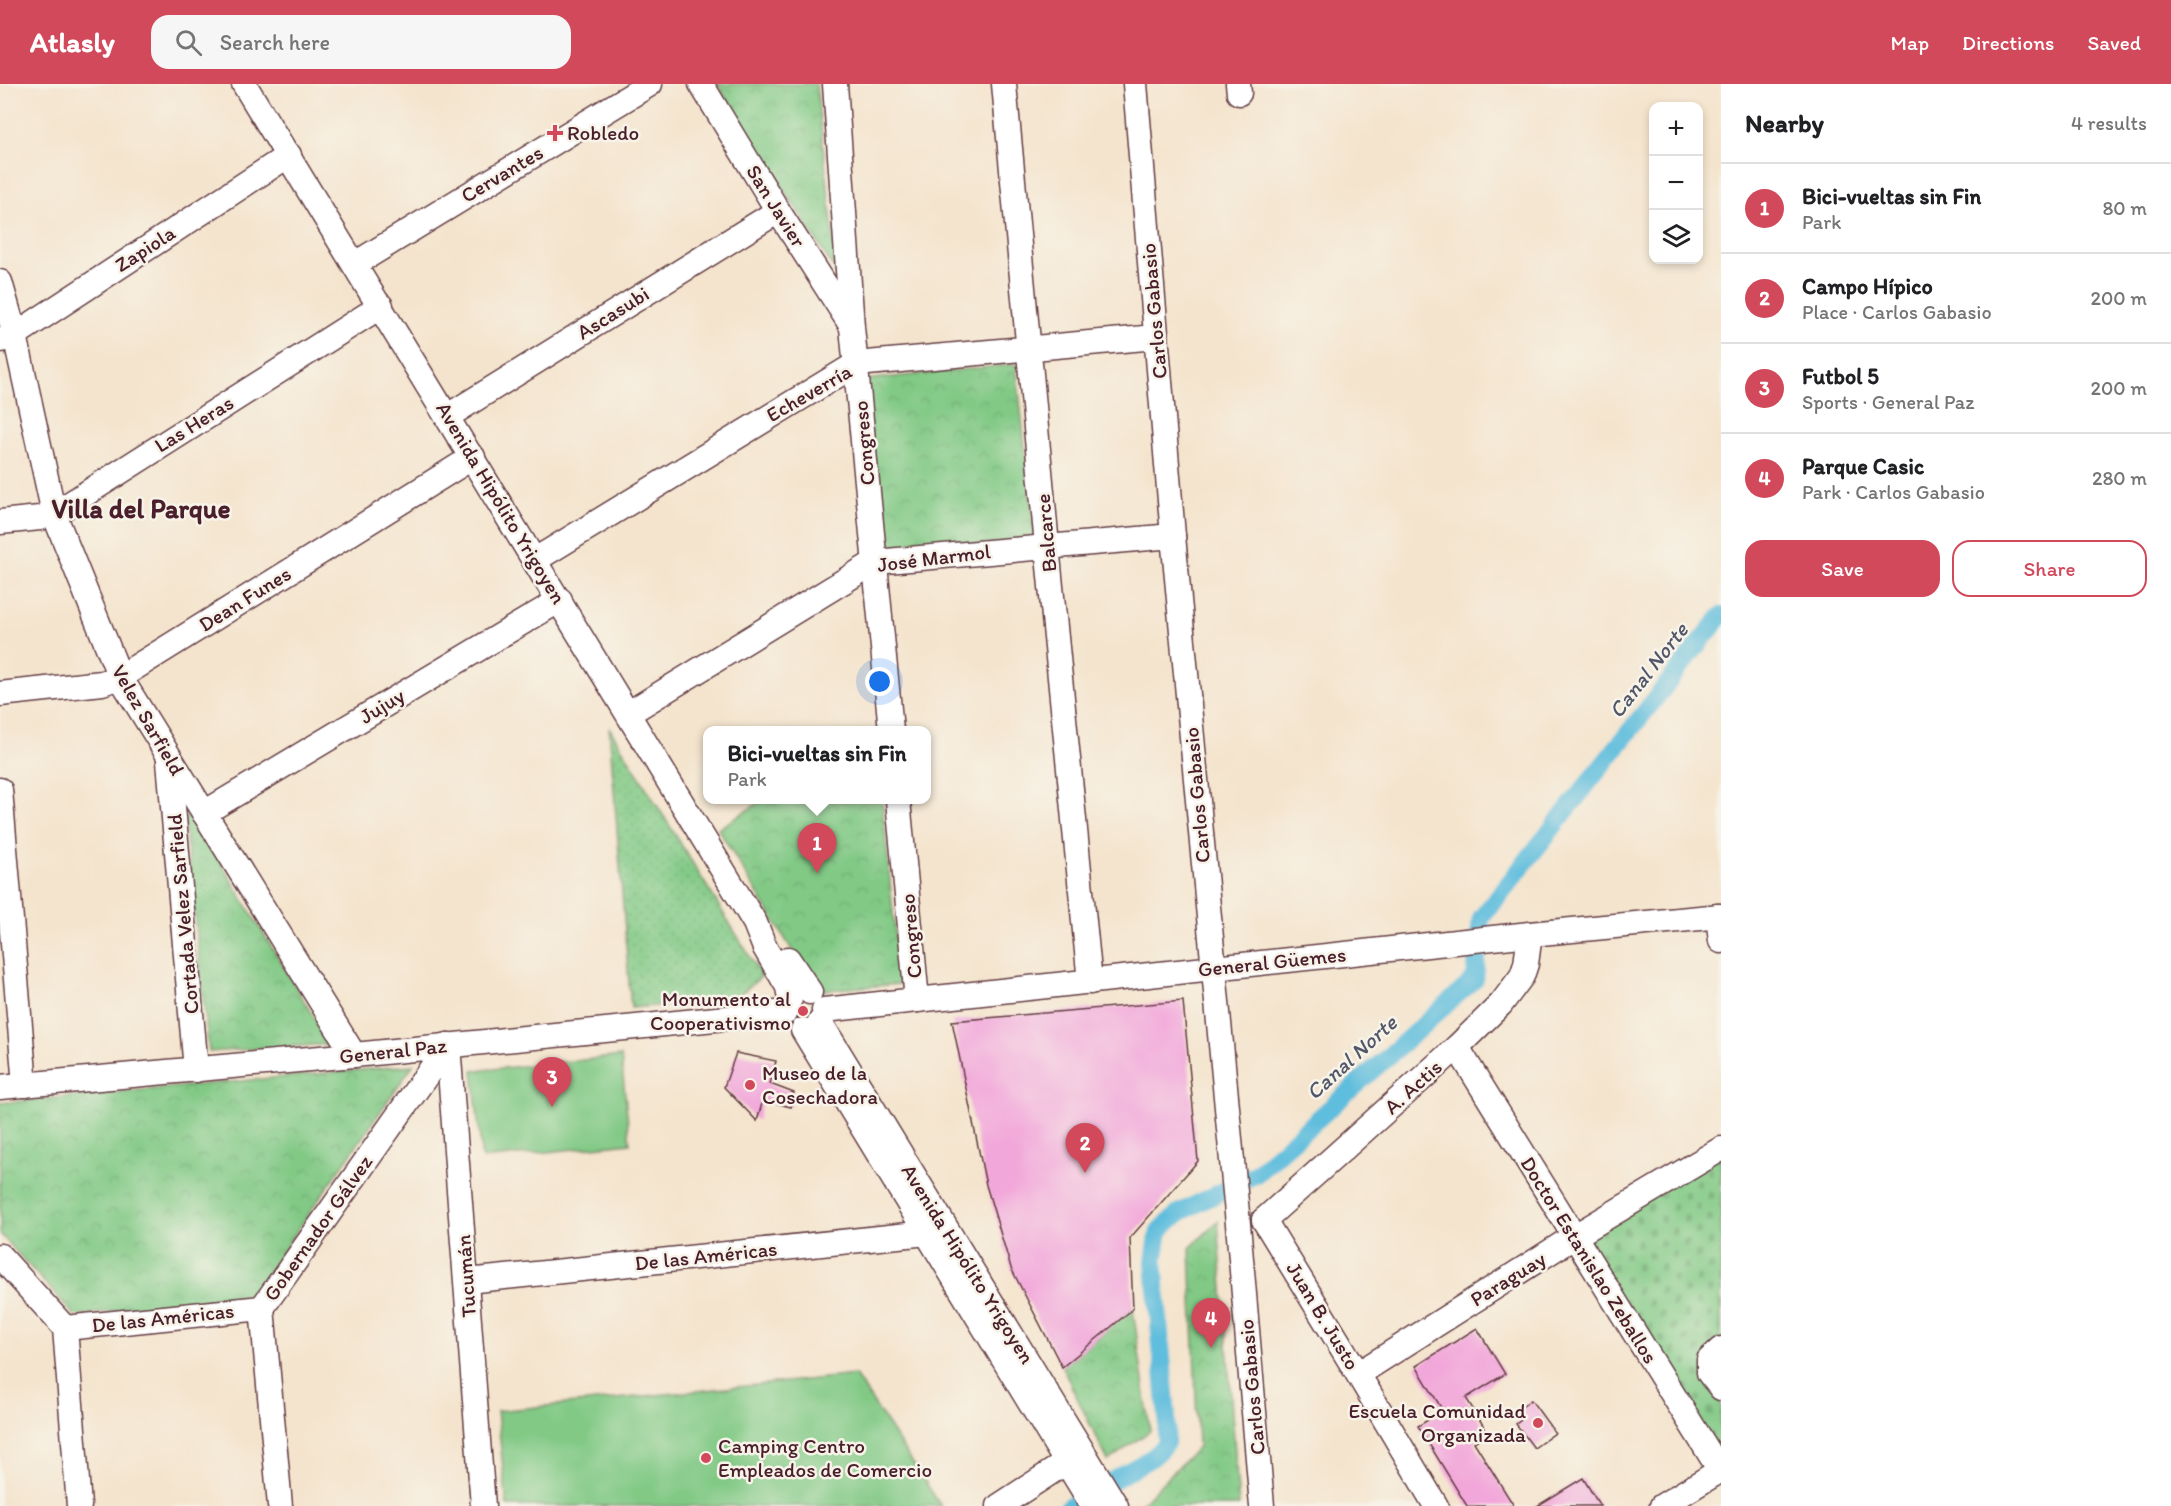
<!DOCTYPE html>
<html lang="en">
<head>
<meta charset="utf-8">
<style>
  :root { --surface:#fff; --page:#f6f6f6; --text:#202124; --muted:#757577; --line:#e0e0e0; --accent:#d1495b }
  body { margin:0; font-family:Itim,sans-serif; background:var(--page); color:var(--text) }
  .controls { position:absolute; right:18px; top:18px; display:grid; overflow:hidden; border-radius:12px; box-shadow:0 3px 9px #0003 }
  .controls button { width:54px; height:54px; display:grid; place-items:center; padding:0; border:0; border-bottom:2px solid var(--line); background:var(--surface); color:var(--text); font:30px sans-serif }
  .you { position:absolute; left:880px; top:598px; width:21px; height:21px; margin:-15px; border:4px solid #fff; border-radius:50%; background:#1a73e8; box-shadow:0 0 0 9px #1a73e833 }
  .badge { display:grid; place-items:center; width:39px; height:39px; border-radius:50%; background:var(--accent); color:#fff; font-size:20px; font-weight:700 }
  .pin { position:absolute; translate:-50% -50px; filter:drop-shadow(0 2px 3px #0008) }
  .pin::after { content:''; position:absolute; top:32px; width:21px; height:18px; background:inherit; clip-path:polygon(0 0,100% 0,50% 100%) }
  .popup { position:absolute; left:703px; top:642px; width:228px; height:78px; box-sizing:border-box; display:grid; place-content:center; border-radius:12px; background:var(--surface); filter:drop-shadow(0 2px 4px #0005); font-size:20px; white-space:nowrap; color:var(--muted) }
  .popup b { font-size:22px; color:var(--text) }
  .popup::after { content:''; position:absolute; left:50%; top:100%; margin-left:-12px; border:12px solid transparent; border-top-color:var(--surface) }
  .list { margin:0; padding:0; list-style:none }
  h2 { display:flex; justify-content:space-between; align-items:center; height:78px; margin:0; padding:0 24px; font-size:26px }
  h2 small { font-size:20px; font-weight:400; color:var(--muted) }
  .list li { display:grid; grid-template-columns:39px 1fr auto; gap:18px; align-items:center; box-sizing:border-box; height:90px; padding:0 24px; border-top:2px solid var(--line) }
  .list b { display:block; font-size:22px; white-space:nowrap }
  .list p { margin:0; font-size:20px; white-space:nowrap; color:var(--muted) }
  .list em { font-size:20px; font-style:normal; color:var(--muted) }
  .actions { display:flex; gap:12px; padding:18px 24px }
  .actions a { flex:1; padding:14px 0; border:2px solid var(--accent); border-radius:18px; text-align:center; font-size:21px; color:var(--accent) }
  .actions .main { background:var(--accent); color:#fff }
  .icon { flex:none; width:33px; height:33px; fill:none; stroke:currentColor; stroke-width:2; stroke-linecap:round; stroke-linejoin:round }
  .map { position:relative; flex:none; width:1721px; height:1422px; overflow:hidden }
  header { display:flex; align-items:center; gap:36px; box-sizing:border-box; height:84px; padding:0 30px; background:var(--accent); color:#fff }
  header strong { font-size:28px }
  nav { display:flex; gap:33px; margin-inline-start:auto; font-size:21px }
  .search { width:420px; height:54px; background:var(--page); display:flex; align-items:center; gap:15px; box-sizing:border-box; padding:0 21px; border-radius:18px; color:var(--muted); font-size:22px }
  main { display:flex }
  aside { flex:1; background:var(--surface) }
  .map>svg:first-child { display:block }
  .grass { fill:url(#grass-dots); stroke:#667458; stroke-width:1.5 }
  .cemetery { fill:url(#cemetery-stones); stroke:#667458; stroke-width:1.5 }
  .park { fill:url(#park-crowns); stroke:#667458; stroke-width:1.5 }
  .pitch { fill:#81c985; stroke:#667458; stroke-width:1.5 }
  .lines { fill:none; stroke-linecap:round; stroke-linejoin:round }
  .canal { stroke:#5fbddd; stroke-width:18 }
  .building { fill:#f2a7da }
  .minor-casing { stroke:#643d43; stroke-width:27 }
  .minor { stroke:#fff; stroke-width:24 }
  .poi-dot { fill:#d1495b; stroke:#f7f3e8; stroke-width:2 }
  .labels { text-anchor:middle; stroke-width:5; stroke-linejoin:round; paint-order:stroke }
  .poi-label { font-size:21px; fill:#4a1f2b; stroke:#f7f3e8; text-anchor:start }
  .street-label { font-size:21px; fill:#4a1f2b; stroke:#f7f3e8 }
  .water-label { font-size:22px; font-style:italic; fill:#515669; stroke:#f7f3e8 }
  .district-label { font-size:27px; font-weight:bold; fill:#4a1f2b; stroke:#f7f3e8 }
</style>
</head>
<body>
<header>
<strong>Atlasly</strong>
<div class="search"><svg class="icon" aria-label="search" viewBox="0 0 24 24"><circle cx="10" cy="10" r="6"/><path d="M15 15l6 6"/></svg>Search here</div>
<nav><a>Map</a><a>Directions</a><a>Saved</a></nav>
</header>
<main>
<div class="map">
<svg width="1721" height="1422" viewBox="0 0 1721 1422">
  <defs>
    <pattern id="grass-dots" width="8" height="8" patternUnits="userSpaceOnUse" patternTransform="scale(1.5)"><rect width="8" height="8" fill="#81c985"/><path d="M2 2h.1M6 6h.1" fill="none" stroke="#71ac73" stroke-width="1.8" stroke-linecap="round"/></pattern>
    <pattern id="cemetery-stones" width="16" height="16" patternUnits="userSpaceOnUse" patternTransform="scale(1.5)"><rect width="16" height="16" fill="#81c985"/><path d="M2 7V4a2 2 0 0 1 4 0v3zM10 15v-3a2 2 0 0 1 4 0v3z" fill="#71ac73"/></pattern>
    <pattern id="park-crowns" width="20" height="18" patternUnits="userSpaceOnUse" patternTransform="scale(1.5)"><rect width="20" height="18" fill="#81c985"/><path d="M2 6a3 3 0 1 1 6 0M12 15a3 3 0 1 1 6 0" fill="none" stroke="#71ac73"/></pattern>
  </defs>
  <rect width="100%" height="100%" fill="#f7f3e8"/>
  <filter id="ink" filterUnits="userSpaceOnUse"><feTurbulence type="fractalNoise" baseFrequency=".0167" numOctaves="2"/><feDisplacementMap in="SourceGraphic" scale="12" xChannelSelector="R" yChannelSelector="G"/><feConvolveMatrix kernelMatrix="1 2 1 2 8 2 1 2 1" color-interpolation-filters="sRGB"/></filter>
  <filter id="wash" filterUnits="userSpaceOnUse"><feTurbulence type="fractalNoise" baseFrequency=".008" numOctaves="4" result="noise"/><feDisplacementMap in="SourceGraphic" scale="24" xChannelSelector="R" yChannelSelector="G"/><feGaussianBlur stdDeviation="1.35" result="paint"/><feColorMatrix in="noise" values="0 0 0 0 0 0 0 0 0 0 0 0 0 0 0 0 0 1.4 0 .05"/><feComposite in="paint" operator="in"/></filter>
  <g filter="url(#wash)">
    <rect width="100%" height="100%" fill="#f4e4cd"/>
    <!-- grass -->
    <polygon class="grass" points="609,643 762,892 733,916 631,924"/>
    <!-- cemetery -->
    <polygon class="cemetery" points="1721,1065 1721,1386 1575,1152"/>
    <!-- park -->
    <g class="park">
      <polygon points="717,0 816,0 838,191"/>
      <polygon points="1016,280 1035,455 885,471 865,296"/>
      <polygon points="763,716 882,716 900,900 817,907 718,745"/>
      <polygon points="191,729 330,960 209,968 184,734"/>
      <polygon points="413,981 252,1211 75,1232 0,1150 0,1019"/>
      <polygon points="1218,1137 1239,1422 1139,1422 1198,1363 1190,1164"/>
      <polygon points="1133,1225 1150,1347 1108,1377 1062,1283"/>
    </g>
    <!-- pitch -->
    <g class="pitch">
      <polygon points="621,972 630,1059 482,1075 473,987"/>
      <polygon points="855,1291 941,1422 507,1422 497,1327"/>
    </g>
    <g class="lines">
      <!-- canal -->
      <polyline class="canal" points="1069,1422 1153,1373 1166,1359 1167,1333 1154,1178 1159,1147 1179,1129 1256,1090 1475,895 1481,834 1721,532"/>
    </g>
    <g id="blocks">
      <!-- building -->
      <g class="building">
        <polygon points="1183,917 1198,1077 1130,1154 1133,1225 1062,1283 1011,1184 986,1101 952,937"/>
        <polygon points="736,969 776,977 770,1000 794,1009 791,1023 763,1016 757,1037 724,1003"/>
        <polygon points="1477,1244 1505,1290 1466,1314 1488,1349 1474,1358 1514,1422 1467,1422 1418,1342 1443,1327 1416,1282"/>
        <polygon points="1531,1316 1555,1349 1534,1364 1516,1340 1521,1336 1515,1328"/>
        <polygon points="1583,1394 1600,1422 1537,1422"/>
      </g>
    </g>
  </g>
  <g filter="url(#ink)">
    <use href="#blocks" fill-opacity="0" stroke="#643d43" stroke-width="1.5"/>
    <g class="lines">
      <!-- minor casing -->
      <g class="minor-casing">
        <g id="minor">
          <polyline points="244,0 755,839 765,864 788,903 790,915"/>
          <polyline points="701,0 778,127 851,241"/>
          <polyline points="835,0 852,243 891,646"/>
          <polyline points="1004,0 1047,462 1090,898"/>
          <polyline points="1135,0 1173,452 1238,1140 1262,1422"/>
          <polyline points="1238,0 1239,9"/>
          <polyline points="355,180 650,0"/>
          <polyline points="0,198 15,251 54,430 120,593 354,971"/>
          <polyline points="1,256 15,251 289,71"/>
          <polyline points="448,332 778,127"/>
          <polyline points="0,438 40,434 54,430 381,222"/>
          <polyline points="535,476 856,280 1156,253"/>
          <polyline points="0,610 102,599 120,593 473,373"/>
          <polyline points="629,629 875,478 1173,452"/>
          <polyline points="169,677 196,986"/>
          <polyline points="0,706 25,1001"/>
          <polyline points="898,716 917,916"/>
          <polyline points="204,729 560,516"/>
          <polyline points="1718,832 1721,857"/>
          <polyline points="788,875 810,908"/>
          <polyline points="824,926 1530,850 1721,832"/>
          <polyline points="820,938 1116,1422"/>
          <polyline points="803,946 1093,1422"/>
          <polyline points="448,961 483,1422"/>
          <polyline points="1457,963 1721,1388"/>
          <polyline points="0,1003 354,971 786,928"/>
          <polyline points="1264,1136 1457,963 1501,920 1522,892 1526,880 1530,850"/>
          <polyline points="1264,1136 1358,1290 1436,1422"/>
          <polyline points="0,1172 65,1244 79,1422"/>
          <polyline points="467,1197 927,1149 938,1142"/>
          <polyline points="65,1244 262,1224"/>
          <polyline points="1721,1265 1709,1276 1709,1289 1721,1304"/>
          <polyline points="1358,1290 1575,1152 1721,1065"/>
          <polyline points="280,1422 262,1224 448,961"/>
          <polyline points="999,1422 1079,1370"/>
          <polyline points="1662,1422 1721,1386"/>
        </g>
      </g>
      <!-- minor -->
      <use href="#minor" class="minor"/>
    </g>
  </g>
  <!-- markers -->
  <g class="poi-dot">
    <path d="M552 40h6v6h6v6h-6v6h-6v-6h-6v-6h6z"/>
    <circle cx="803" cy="927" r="6"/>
    <circle cx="750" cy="1001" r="6"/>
    <circle cx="1538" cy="1339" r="6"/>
    <circle cx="706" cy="1374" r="6"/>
  </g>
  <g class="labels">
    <!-- poi labels -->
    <g class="poi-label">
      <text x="567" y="56">Robledo</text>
      <text x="791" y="922" text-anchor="end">Monumento al<tspan x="791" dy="24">Cooperativismo</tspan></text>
      <text x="762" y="996">Museo de la<tspan x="762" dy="24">Cosechadora</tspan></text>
      <text x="1526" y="1334" text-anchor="end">Escuela Comunidad<tspan x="1526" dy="24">Organizada</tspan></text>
      <text x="718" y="1369">Camping Centro<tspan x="718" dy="24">Empleados de Comercio</tspan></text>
    </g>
    <!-- street labels -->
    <g class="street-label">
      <text transform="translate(502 90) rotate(-31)" y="7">Cervantes</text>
      <text transform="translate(776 122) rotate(58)" y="7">San Javier</text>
      <text transform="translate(145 165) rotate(-33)" y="7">Zapiola</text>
      <text transform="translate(1154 227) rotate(-95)" y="7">Carlos Gabasio</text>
      <text transform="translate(613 229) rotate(-32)" y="7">Ascasubi</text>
      <text transform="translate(809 309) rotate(-30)" y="7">Echeverría</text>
      <text transform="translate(194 340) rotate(-32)" y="7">Las Heras</text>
      <text transform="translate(864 359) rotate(-95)" y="7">Congreso</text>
      <text transform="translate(501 419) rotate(59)" y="7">Avenida Hipólito Yrigoyen</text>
      <text transform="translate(1046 449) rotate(-95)" y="7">Balcarce</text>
      <text transform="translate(934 474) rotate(-7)" y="7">José Marmol</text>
      <text transform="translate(245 515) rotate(-32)" y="7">Dean Funes</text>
      <text transform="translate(382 622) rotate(-31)" y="7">Jujuy</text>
      <text transform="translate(148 636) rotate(60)" y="7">Velez Sarfield</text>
      <text transform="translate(1197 711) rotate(-95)" y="7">Carlos Gabasio</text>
      <text transform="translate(183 830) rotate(-95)" y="7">Cortada Velez Sarfield</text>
      <text transform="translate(911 852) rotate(-95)" y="7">Congreso</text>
      <text transform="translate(1272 878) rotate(-6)" y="7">General Güemes</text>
      <text transform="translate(393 967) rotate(-6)" y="7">General Paz</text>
      <text transform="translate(1413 1003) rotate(-42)" y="7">A. Actis</text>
      <text transform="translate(318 1144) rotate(-55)" y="7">Gobernador Gálvez</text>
      <text transform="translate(706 1172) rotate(-6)" y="7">De las Américas</text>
      <text transform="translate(1589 1176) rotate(58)" y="7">Doctor Estanislao Zeballos</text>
      <text transform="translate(968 1180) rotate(58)" y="7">Avenida Hipólito Yrigoyen</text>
      <text transform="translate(466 1192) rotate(-94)" y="7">Tucumán</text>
      <text transform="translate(1508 1195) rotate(-32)" y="7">Paraguay</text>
      <text transform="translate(1323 1232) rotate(59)" y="7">Juan B. Justo</text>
      <text transform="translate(163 1234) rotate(-6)" y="7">De las Américas</text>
      <text transform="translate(1252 1303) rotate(-95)" y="7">Carlos Gabasio</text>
    </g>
    <!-- water labels -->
    <g class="water-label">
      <text transform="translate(1648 586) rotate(-52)" y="8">Canal Norte</text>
      <text transform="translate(1351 973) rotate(-42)" y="8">Canal Norte</text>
    </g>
    <!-- district labels -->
    <g class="district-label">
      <text x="141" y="434">Villa del Parque</text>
    </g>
  </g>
</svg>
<div class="controls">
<button>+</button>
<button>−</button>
<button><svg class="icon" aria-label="layers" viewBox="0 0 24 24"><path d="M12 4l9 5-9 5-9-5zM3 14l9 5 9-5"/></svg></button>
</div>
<div class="you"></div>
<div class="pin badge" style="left:817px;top:789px">1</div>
<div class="popup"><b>Bici-vueltas sin Fin</b>Park</div>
<div class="pin badge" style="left:1085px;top:1089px">2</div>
<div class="pin badge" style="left:552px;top:1023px">3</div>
<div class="pin badge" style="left:1211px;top:1264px">4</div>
</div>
<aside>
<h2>Nearby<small>4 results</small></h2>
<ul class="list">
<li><span class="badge">1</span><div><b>Bici-vueltas sin Fin</b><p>Park</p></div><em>80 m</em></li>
<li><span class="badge">2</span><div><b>Campo Hípico</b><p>Place · Carlos Gabasio</p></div><em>200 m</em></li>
<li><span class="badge">3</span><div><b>Futbol 5</b><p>Sports · General Paz</p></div><em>200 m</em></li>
<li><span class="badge">4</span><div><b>Parque Casic</b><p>Park · Carlos Gabasio</p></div><em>280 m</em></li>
</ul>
<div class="actions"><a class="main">Save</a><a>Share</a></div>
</aside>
</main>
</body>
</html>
